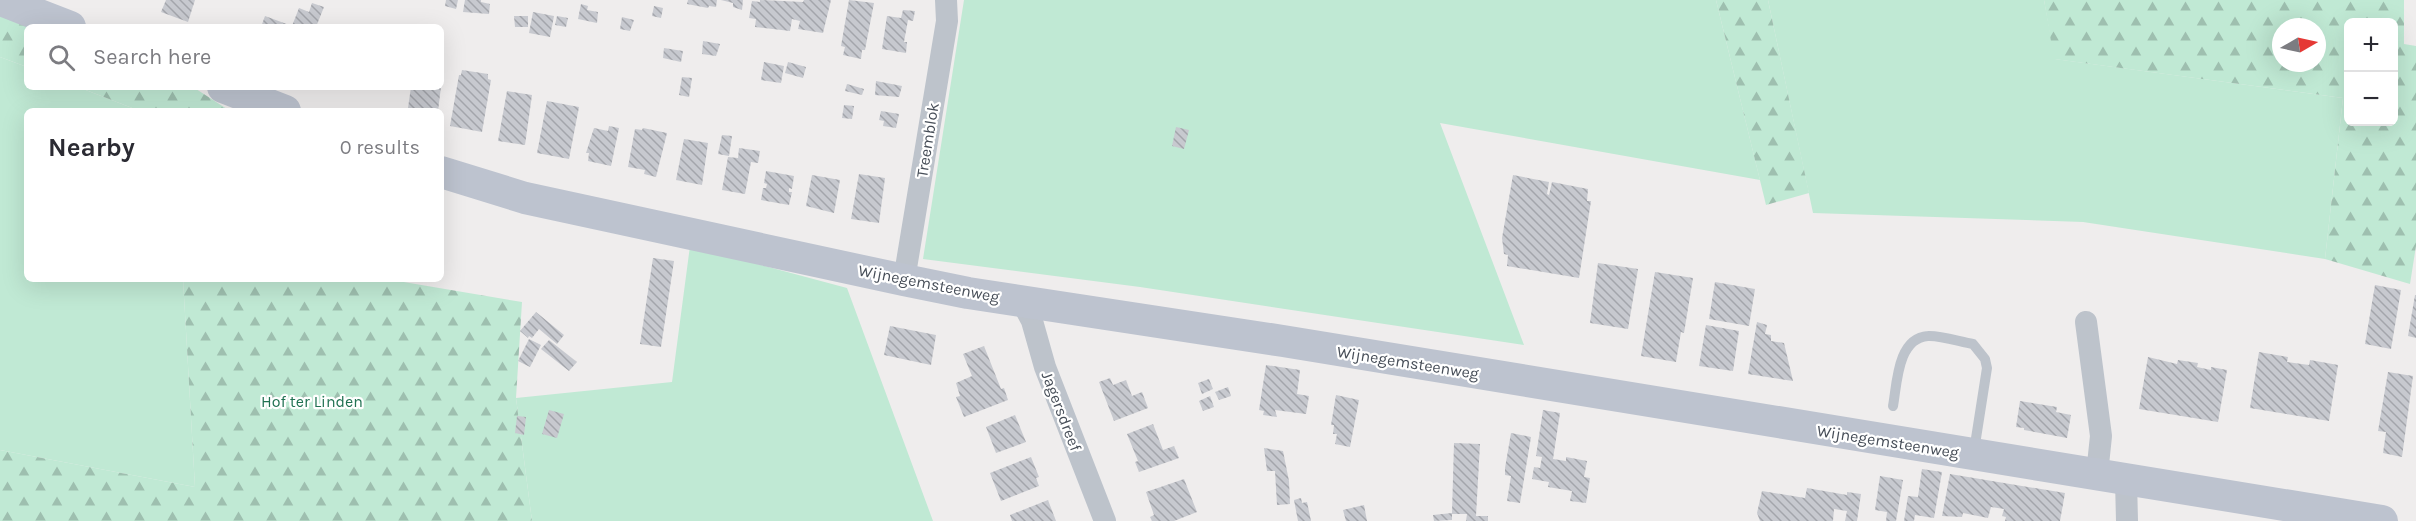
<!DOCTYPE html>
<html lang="en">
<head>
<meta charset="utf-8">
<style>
  :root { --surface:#fff; --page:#f7f7f7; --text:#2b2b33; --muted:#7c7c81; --line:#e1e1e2 }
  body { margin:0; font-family:Karla,sans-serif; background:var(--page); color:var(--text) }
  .controls { position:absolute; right:18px; top:18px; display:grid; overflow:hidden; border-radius:9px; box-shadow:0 6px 24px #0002 }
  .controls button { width:54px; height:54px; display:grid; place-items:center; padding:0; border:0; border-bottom:2px solid var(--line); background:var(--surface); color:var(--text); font:30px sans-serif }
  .compass { position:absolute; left:2272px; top:18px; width:54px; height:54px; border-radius:50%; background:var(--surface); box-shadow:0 6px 24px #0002; rotate:81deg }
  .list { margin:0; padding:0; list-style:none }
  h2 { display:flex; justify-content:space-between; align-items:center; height:78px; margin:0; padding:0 24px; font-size:26px }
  h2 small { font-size:20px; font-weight:400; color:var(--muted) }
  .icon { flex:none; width:33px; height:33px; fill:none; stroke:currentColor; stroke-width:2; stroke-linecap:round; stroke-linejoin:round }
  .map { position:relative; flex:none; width:2416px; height:521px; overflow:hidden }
  .search { position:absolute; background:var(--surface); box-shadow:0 6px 24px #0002; left:24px; top:24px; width:420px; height:66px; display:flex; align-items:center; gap:15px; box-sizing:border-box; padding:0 21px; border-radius:9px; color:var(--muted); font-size:22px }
  .panel { position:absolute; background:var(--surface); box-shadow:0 6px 24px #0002; left:24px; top:108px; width:420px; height:174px; border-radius:9px }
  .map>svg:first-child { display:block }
  .grass { fill:#c0e9d4 }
  .forest { fill:url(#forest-firs); fill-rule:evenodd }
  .building { fill:url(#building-back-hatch) }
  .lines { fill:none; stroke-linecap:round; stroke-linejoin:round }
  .lane { stroke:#bdc3cb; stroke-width:10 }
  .street { stroke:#bdc3cb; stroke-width:22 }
  .secondary { stroke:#bdc3cf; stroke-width:32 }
  .labels { text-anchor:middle; stroke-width:4.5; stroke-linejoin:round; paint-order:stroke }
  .street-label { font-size:16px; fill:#474e58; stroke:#fff }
  .park-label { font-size:16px; fill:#217152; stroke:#fff }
</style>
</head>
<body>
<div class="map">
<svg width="2416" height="521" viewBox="0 0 2416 521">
  <defs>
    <pattern id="forest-firs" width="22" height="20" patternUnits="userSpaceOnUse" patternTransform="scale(1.5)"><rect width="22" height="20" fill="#c0e9d4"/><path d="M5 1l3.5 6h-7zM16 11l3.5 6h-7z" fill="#9ebfaf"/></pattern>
    <pattern id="building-back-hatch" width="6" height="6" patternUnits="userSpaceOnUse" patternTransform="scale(1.5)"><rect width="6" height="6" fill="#c7c9cf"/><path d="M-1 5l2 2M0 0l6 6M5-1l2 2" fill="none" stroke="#a3a5ab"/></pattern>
  </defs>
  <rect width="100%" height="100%" fill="#efeded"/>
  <!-- grass -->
  <g class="grass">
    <polygon points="964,0 1716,0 1760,180 1440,123 1524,345 1140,287 923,259"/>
    <polygon points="1768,0 2044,0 2055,59 2343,98 2325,259 2083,222 1813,213"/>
    <polygon points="0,57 27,67 27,87 78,87 140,111 27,111 27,279 183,279 195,487 0,450"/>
    <polygon points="690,246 847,288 933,521 532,521 516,398 672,382"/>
  </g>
  <!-- forest -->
  <g class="forest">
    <polygon points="1716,0 1768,0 1809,193 1766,205"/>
    <path d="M2044,0h360v44l12,2v200l-6,38 -85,-25 18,-161 -289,-39zM2394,22v100h-46v-100zM2281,27h36v36h-36z"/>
    <polygon points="0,7 27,27 27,67 0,57"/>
    <polygon points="78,87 193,87 230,111 140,111"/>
    <polygon points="183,279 386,279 522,302 516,398 532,521 0,521 0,450 195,487"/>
  </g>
  <!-- building -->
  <g class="building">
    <polygon points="166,0 195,0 188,22 161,12"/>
    <polygon points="446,0 458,0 456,9 445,6"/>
    <polygon points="465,0 481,0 481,2 490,4 489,14 463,12"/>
    <polygon points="688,0 717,0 716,7 709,6 708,8 687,4"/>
    <polygon points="721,0 743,0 742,10 733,7 733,3"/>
    <polygon points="760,0 803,2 804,0 831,0 823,33 798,29 800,21 792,19 790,31 755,27 756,19 749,18 752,1 760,2"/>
    <polygon points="849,0 874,3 865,50 862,50 861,59 843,55 845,47 841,46"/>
    <polygon points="312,3 324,7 316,27 261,27 265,16 292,26 299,8 309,12"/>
    <polygon points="581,4 588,6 587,10 598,12 597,23 578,19"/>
    <polygon points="654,6 663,8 661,18 652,16"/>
    <polygon points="903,10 915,11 913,21 908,20 904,42 907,42 906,53 882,49 887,16 901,18"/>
    <polygon points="533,12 554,16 550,37 529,33"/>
    <polygon points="514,16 528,16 528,27 515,27"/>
    <polygon points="557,16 568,18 566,27 555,25"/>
    <polygon points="622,17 634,20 630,31 620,29"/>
    <polygon points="703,41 720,44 716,56 702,54"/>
    <polygon points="664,48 683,51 681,62 663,58"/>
    <polygon points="764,62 784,66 781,83 761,80"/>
    <polygon points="788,62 806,67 803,78 785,73"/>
    <polygon points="462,70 488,74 488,79 491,80 482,132 450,126 459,75 461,75"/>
    <polygon points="682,77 692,78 689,97 679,95"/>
    <polygon points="876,81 902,86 899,97 875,95"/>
    <polygon points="847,84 864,89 862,95 845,91"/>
    <polygon points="411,87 441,87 438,111 408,108"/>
    <polygon points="507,91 532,95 525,145 498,141"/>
    <polygon points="547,101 579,107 569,159 537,153"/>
    <polygon points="844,105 854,106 852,119 842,118"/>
    <polygon points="881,111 899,114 896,128 883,126 884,121 879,120"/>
    <polygon points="609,126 619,128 611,166 588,161 589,153 586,153 594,128 608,131"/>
    <polygon points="1176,127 1189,130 1184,149 1172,146"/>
    <polygon points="643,128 667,133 656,177 644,174 645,170 628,167 635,129 642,130"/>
    <polygon points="722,135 732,136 729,156 718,154"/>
    <polygon points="684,139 708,143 702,185 676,180"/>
    <polygon points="739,148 760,151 758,163 751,162 745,194 722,190 728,157 738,158"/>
    <polygon points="766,171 794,176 792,189 789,188 789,192 792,192 789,205 761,200 763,188 766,188 767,184 764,183"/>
    <polygon points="859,174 885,178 879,223 851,219"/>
    <polygon points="812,175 840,180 834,213 806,206"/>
    <polygon points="1513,175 1549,182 1547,194 1549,195 1552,182 1588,189 1587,201 1591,201 1579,278 1507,266 1508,255 1504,254 1502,238"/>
    <polygon points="653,258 674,261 661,347 640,344"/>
    <polygon points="1598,263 1638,269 1628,329 1590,323"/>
    <polygon points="1655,272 1693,278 1684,333 1681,332 1676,362 1641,356"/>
    <polygon points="1715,282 1755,289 1749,326 1709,319"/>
    <polygon points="2375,285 2401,290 2391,349 2365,344"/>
    <polygon points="2415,295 2416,295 2416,338 2408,336"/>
    <polygon points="536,312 564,335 557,344 539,329 532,338 529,336 528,338 520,331"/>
    <polygon points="1757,322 1767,325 1765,334 1771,335 1771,341 1784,343 1793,381 1748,374"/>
    <polygon points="1706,325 1739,331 1733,371 1699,366"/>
    <polygon points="890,326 936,335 931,365 884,355"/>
    <polygon points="529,339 541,345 530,367 518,361"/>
    <polygon points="549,340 577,362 569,371 541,349"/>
    <polygon points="984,346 1001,389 1004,388 1008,400 964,417 956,397 960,396 956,383 972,376 963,354"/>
    <polygon points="2259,352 2288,357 2287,362 2309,365 2310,360 2338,365 2329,421 2250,408"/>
    <polygon points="2148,357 2177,364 2178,360 2198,363 2197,367 2211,370 2211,367 2227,370 2218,422 2139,409"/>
    <polygon points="1266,365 1300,370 1297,394 1309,396 1306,414 1275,410 1277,417 1263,415 1264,411 1259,410"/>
    <polygon points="2388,372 2413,376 2402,457 2383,453 2386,432 2378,431"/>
    <polygon points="1110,378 1113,385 1126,380 1132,396 1142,392 1148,408 1114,421 1099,382"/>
    <polygon points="1209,379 1213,389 1202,394 1198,383"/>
    <polygon points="1228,387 1231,396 1219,400 1215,392"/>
    <polygon points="1336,395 1359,400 1350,447 1335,444 1337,434 1333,434 1334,425 1331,425"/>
    <polygon points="1210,396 1214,407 1203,411 1199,401"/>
    <polygon points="2020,401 2057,407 2056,412 2071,415 2067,438 2024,430 2024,428 2016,427"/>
    <polygon points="549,410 564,414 557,438 542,434"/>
    <polygon points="1543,410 1560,413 1553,459 1566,461 1566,457 1587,461 1584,477 1590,478 1586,503 1570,501 1572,491 1548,487 1549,482 1532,479 1534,467 1540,468 1542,457 1536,456"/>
    <polygon points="1015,415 1026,442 996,453 986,427"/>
    <polygon points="517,416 526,417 524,435 515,433"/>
    <polygon points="1153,424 1163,450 1174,446 1179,458 1139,472 1135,462 1138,461 1127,434"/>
    <polygon points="1511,433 1531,437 1520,503 1507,501 1511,476 1505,475 1505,468"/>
    <polygon points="1454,443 1480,444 1476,516 1488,516 1488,521 1466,521 1467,514 1452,514 1452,520 1434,521 1433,515 1452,513"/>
    <polygon points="1264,448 1283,451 1289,481 1290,504 1277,505 1275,471 1267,471"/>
    <polygon points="1031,457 1039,477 1036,478 1039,486 1001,501 990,473"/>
    <polygon points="1922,469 1942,472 1934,518 1915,515 1914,521 1904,521 1908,496 1918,497"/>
    <polygon points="1950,474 2065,493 2060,521 2005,521 2006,517 2002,516 2004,509 1991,507 1988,518 1963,513 1962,517 1942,516"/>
    <polygon points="1880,476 1903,480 1896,521 1886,521 1887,512 1875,510"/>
    <polygon points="1184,479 1197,512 1174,521 1152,521 1150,517 1154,515 1146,492"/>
    <polygon points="1807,488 1847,495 1847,492 1861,494 1857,521 1845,521 1847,511 1834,509 1833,521 1760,521 1757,513 1762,491 1805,498"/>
    <polygon points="1301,498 1302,503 1307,502 1311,521 1298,521 1294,500"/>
    <polygon points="1048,500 1056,521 1012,521 1010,515"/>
    <polygon points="1364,505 1367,521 1346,521 1343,510"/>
  </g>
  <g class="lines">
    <!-- lane -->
    <path class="lane" d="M1893,406c4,-21 4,-68 35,-70 11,-1 33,6 45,8l12,15 2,9 -13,83"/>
    <!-- street -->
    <g class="street">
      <polyline points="904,280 947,21 946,0"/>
      <polyline points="1021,300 1032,321 1045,367 1105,521"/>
      <polyline points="2086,322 2101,436 2097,474"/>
      <polyline points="2126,480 2127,521"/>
    </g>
    <!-- secondary -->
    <g class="secondary">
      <polyline points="1,0 70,27"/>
      <polyline points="223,87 285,111"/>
      <polyline points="441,172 525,198 904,280 968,293 1283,341 2382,521"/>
    </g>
  </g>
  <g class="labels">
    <!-- street labels -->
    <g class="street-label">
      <text transform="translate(927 140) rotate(-81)" y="6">Treemblok</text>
      <text transform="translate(929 283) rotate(11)" y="6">Wijnegemsteenweg</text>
      <text transform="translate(1408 362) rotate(9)" y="6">Wijnegemsteenweg</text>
      <text transform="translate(1062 411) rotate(69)" y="6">Jagersdreef</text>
      <text transform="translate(1888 441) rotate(9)" y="6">Wijnegemsteenweg</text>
    </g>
    <!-- park labels -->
    <g class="park-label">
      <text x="312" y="407">Hof ter Linden</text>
    </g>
  </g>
</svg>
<div class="controls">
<button>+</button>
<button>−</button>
</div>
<svg class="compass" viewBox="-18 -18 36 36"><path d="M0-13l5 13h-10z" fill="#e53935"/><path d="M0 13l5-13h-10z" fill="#7c7c81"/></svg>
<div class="search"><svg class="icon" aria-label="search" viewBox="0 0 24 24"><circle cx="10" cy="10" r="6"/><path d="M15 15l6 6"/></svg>Search here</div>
<section class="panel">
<h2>Nearby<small>0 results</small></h2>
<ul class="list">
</ul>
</section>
</div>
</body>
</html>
